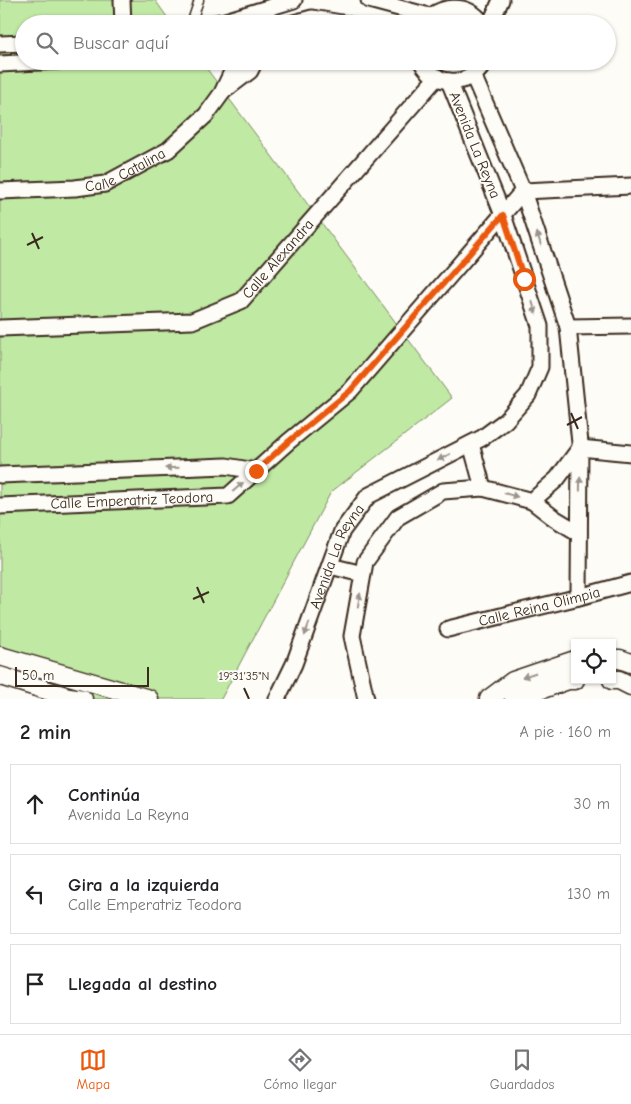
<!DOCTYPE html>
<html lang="es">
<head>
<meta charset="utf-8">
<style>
  :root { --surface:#fff; --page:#f6f6f6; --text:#202124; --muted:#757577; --line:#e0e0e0; --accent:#ea580c }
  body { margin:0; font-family:"Comic Neue",sans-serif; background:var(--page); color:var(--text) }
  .controls { position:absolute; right:15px; bottom:15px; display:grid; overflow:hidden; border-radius:0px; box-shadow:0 1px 4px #0004 }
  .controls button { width:45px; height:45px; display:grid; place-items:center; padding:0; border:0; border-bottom:1px solid var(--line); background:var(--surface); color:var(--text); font:25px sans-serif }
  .scale { position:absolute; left:15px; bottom:12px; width:134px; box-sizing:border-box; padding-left:5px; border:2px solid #3b2a1e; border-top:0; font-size:14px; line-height:18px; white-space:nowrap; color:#3b2a1e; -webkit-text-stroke:4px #fdfcf7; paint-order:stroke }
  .stop { position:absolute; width:15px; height:15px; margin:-11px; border:4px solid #ea580c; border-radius:50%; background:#fff }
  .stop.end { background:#ea580c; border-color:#fff; box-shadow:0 1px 5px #0008 }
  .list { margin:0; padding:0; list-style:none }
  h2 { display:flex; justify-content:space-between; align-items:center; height:65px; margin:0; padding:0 20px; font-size:21px }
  h2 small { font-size:16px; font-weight:400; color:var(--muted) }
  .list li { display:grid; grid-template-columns:32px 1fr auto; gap:15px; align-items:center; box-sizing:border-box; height:80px; margin:0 10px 10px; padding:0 10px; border:1px solid var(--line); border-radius:0px }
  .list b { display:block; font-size:19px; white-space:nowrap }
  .list p { margin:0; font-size:16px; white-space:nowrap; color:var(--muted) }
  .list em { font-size:16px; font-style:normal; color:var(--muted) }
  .icon { flex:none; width:28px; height:28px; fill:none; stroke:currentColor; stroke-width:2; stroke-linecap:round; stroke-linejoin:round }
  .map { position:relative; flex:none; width:631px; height:699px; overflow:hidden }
  .search { position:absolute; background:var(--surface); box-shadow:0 1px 4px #0004; left:15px; right:15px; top:15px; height:55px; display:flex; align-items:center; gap:12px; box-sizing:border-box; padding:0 18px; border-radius:28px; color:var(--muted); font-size:19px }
  .sheet { height:335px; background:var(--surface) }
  nav { display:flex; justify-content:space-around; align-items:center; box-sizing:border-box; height:70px; border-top:1px solid var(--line); background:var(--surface); font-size:14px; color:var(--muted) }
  nav a { display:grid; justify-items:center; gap:2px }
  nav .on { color:var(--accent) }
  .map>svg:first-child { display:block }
  .park { fill:#c0e9a4; stroke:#7e8a61 }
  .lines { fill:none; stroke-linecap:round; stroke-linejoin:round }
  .service-casing { stroke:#3b2a1e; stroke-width:11 }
  .minor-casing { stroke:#3b2a1e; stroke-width:19 }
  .tertiary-casing { stroke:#3b2a1e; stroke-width:21 }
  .service { stroke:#fdfcf7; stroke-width:8 }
  .minor { stroke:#fdfcf7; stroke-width:15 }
  .tertiary { stroke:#fdfcf7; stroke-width:18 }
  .oneway { fill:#9c938a }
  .route { stroke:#ea580c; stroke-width:6 }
  .ticks { fill:none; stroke:#3b2a1e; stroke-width:2 }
  .labels { text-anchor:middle; stroke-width:4; stroke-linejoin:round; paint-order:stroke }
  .street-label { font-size:15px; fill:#3b2a1e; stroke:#fdfcf7 }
  .ticks-label { font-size:12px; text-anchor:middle; fill:#3b2a1e; stroke:#fdfcf7; stroke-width:4; stroke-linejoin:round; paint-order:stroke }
</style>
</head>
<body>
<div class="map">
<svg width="631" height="699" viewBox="0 0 631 699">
  <rect width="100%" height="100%" fill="#fdfcf7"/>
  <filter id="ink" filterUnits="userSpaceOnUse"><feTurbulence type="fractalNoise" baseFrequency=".02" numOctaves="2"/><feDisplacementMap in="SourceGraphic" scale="10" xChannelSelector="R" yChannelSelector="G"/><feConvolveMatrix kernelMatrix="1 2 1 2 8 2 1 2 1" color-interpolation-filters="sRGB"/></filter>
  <g filter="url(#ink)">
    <!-- park -->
    <polygon class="park" points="0,0 155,0 172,24 24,24 24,61 201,61 452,398 331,492 221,699 65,699 0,666"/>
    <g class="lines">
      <!-- service casing -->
      <g class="service-casing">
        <polyline id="service" points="191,24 199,0"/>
      </g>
      <!-- minor casing -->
      <g class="minor-casing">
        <g id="minor">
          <polyline points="122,0 123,24"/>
          <polyline points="369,0 429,16"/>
          <polyline points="210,24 225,21 294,0"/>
          <polyline points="290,24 312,18 347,24"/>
          <path d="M423,24c16,-19 45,-23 60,0"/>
          <polyline points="490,24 501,0"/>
          <polyline points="0,44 24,43"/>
          <path d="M421,61c4,7 9,13 17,17 17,8 39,1 47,-17"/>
          <polyline points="0,64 59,61"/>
          <polyline points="473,75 523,191 568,327 580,443 579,597"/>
          <polyline points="225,90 250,71 255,61"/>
          <path id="s1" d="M0,191l75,-3 30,-4 63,-34 38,-35 16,-22 15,-32"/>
          <polyline points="568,327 631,326"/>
          <path id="s2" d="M0,328l192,-7 49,-20 196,-224"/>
          <polyline points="471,444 483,488"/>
          <polyline points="0,475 226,466 256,471"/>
          <polyline points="532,501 557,479 580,448 631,453"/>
          <path id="s3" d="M0,506l228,-10 60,-54 62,-51 173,-200 108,-5"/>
          <polyline points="330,566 363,574"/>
          <path id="s4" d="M448,629l131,-32 52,-14"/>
          <path id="s5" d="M277,699l17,-35 48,-133 26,-35 114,-58 23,-17 23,-26 12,-28v-41l-37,-111 -54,-134"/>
          <polyline points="366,699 352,636 363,574 365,562 398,517 443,491 483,488 532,501 554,518 579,533"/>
        </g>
      </g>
      <!-- tertiary casing -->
      <g class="tertiary-casing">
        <g id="tertiary">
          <polyline points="0,656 149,699"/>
          <polyline points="612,659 620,659 631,663"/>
          <polyline points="0,676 69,697 83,699"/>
          <polyline points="612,680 619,680 631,686"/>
          <polyline points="489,699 513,681 575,660"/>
          <polyline points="514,699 568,680 575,680"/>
        </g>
      </g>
      <!-- service -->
      <use href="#service" class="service"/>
      <!-- minor -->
      <use href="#minor" class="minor"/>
      <!-- tertiary -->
      <use href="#tertiary" class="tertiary"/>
    </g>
    <!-- one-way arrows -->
    <defs><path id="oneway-solid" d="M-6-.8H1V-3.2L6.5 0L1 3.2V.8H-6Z" transform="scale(1.25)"/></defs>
    <g class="oneway">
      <use href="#oneway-solid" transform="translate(539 239) rotate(-108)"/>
      <use href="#oneway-solid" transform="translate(534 307) rotate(72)"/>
      <use href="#oneway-solid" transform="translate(444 457) rotate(153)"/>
      <use href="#oneway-solid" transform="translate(172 468) rotate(178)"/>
      <use href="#oneway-solid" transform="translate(580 484) rotate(-89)"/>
      <use href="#oneway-solid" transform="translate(238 487) rotate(-41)"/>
      <use href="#oneway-solid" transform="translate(511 495) rotate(16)"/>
      <use href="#oneway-solid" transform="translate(359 600) rotate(-80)"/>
      <use href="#oneway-solid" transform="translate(307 629) rotate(110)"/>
      <use href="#oneway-solid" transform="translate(529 675) rotate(161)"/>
    </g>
  </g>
  <g class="lines" filter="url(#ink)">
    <!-- route -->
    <polyline class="route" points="256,471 288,442 350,391 503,215 524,279"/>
  </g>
  <!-- ticks -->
  <path class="ticks" d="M32,233l7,16M27,245l16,-8M571,413l7,16M567,425l15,-8M197,587l7,16M193,599l16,-7M244,688l5,11"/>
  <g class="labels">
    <!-- street labels -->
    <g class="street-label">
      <text transform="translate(475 145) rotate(68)" y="5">Avenida La Reyna</text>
      <text dy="5" stroke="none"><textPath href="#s1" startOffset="129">Calle Catalina</textPath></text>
      <text dy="5" stroke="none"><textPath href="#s2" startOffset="301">Calle Alexandra</textPath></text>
      <text dy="5" stroke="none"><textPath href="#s3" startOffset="132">Calle Emperatriz Teodora</textPath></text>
      <text dy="5" stroke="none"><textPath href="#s5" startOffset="155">Avenida La Reyna</textPath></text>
      <text dy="5" stroke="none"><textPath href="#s4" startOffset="94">Calle Reina Olimpia</textPath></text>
    </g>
  </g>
  <g class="ticks-label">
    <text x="244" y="680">19°31'35"N</text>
  </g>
</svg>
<div class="controls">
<button><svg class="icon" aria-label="locate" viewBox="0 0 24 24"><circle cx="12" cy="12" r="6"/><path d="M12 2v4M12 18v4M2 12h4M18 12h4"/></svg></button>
</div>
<div class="scale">50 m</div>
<div class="stop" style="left:524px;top:279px"></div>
<div class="stop end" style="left:256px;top:471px"></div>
<div class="search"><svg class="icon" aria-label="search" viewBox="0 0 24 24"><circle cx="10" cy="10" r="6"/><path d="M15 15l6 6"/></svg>Buscar aquí</div>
</div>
<section class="sheet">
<h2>2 min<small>A pie · 160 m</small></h2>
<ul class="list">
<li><svg class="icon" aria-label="ahead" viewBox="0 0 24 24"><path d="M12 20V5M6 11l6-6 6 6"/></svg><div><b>Continúa</b><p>Avenida La Reyna</p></div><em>30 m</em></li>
<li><svg class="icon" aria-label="left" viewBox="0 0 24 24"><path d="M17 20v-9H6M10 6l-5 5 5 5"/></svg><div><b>Gira a la izquierda</b><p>Calle Emperatriz Teodora</p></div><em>130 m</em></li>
<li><svg class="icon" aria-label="arrive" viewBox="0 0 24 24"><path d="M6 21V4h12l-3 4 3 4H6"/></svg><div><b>Llegada al destino</b></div></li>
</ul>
</section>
<nav>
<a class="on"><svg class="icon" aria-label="map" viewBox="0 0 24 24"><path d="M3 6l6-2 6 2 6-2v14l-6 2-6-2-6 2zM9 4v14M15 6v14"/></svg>Mapa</a>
<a><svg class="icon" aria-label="directions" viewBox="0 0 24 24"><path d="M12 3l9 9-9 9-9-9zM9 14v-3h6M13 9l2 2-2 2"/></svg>Cómo llegar</a>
<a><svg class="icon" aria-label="saved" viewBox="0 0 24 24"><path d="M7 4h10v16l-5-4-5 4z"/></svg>Guardados</a>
</nav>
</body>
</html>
